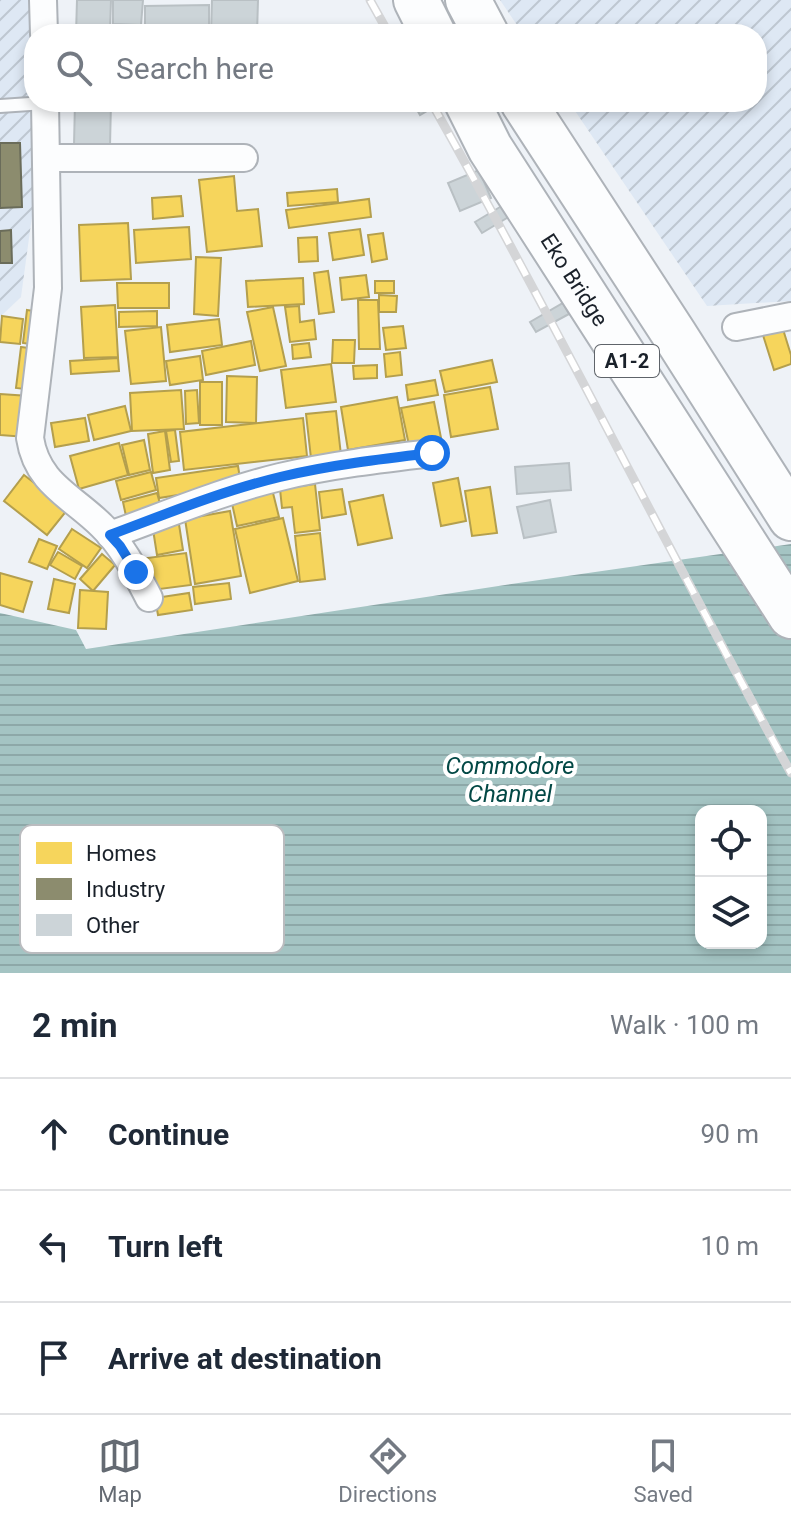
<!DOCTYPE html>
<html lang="en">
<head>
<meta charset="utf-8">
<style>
  :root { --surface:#fff; --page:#f2f2f3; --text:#1f2937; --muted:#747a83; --line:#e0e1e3; --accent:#646a72 }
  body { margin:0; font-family:Roboto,sans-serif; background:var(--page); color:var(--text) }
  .controls { position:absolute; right:24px; bottom:24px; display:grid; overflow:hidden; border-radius:16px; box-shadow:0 4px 12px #0003 }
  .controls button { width:72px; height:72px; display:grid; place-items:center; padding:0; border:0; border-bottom:2px solid var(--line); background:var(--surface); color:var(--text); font:40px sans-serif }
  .stop { position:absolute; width:24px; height:24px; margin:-18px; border:6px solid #1a73e8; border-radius:50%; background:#fff }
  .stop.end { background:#1a73e8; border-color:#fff; box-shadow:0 2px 8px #0008 }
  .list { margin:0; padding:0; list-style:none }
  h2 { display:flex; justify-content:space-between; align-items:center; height:104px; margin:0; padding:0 32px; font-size:34px }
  h2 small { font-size:26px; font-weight:400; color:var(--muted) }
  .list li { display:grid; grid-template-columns:52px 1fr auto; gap:24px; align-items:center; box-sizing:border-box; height:112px; padding:0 32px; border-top:2px solid var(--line) }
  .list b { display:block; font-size:30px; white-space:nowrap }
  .list em { font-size:26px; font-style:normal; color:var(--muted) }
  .icon { flex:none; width:44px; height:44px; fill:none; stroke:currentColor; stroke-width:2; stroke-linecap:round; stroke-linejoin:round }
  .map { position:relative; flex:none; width:791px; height:973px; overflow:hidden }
  .search { position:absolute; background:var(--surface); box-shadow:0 4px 12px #0003; left:24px; right:24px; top:24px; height:88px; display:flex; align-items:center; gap:20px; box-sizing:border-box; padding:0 28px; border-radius:32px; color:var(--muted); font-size:30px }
  .sheet { height:440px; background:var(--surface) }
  nav { display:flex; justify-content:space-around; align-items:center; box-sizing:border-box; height:112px; border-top:2px solid var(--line); background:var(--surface); font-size:22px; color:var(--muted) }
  nav a { display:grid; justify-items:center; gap:4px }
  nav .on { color:var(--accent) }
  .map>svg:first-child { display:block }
  .industrial { fill:url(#industrial-furrows) }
  .water { fill:url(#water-rules); fill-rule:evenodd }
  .homes { fill:#f6d55c; stroke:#b49f4d; stroke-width:2 }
  .industry { fill:#8c8c6e; stroke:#6a6c5a; stroke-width:2 }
  .building { fill:#ccd4d8; stroke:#b9c0c4; stroke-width:2 }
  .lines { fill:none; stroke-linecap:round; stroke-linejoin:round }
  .lane-casing { stroke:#aeb3b9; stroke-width:16 }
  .street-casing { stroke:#aeb3b9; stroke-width:30 }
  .highway-casing { stroke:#aeb3b9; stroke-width:48 }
  .lane { stroke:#fcfdfe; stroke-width:12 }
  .street { stroke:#fcfdfe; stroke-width:26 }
  .highway { stroke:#fcfdfe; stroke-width:44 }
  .rail-casing { stroke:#d4d5d7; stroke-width:9 }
  .rail { stroke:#fff; stroke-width:6; stroke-dasharray:18; stroke-linecap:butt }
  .route { stroke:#1a73e8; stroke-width:10 }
  .labels { text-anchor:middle; stroke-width:8; stroke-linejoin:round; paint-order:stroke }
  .shield { fill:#fff; stroke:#5f646a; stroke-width:2 }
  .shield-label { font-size:20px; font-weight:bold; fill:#1a212a }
  .street-label { font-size:22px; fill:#1a212a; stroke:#fff }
  .water-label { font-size:24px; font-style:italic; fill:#024845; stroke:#fff }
  .key { fill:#fff; stroke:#babcbf; stroke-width:2 }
  .key-label { font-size:22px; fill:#1a212a }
</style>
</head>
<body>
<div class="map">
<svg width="791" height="973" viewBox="0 0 791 973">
  <defs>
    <pattern id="industrial-furrows" width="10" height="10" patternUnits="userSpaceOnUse" patternTransform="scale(2)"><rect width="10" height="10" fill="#dee8f4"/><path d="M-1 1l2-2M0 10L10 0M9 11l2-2" fill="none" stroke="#bec7d1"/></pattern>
    <pattern id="water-rules" width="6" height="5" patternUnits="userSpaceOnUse" patternTransform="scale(2)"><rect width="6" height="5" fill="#a4c4c3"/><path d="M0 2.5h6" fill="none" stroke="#8da8a8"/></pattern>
  </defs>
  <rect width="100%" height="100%" fill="#eef2f7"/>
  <!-- industrial -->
  <g class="industrial">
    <polygon points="0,0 31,0 38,172 21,297 0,317"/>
    <polygon points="500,0 791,0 791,301 707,306 569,102 757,102 757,34 523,34"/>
  </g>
  <!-- water -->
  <path class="water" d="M791,544v429h-791v-360l76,17 10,19 419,-64zM701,811h60v132h-60z"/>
  <!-- homes -->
  <g class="homes">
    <polygon points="234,176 237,211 258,209 262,246 207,252 199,180"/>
    <polygon points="337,189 338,202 288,206 287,193"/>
    <polygon points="181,196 183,216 153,219 152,198"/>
    <polygon points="369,199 371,217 289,228 286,210"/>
    <polygon points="128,223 131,279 81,281 79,225"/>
    <polygon points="189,227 191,259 136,263 134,230"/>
    <polygon points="360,229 364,255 333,260 329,233"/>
    <polygon points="383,233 387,259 372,262 368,235"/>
    <polygon points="317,237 318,261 299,262 298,238"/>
    <polygon points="196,257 221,258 218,316 194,314"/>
    <polygon points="328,271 334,312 319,314 314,273"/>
    <polygon points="366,275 369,297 342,300 340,278"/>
    <polygon points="303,278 304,304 248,307 246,281"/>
    <rect x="375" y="281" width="19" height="12"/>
    <polygon points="117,283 169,283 169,308 118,308"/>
    <polygon points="379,295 397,296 396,312 379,312"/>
    <polygon points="358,300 378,300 380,349 359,349"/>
    <polygon points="115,305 118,357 84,358 81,307"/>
    <polygon points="299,306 300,322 314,320 316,339 290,342 285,307"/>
    <polygon points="273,307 286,366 260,371 247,312"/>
    <polygon points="27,310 41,312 37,345 23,343"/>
    <polygon points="157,311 157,326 119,327 119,312"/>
    <polygon points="2,316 23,319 20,344 0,342"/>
    <polygon points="219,319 222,345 170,352 167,325"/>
    <polygon points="403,326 406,348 386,350 383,328"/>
    <polygon points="782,326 791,355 791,364 774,370 762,332"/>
    <polygon points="161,327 166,381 131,384 125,331"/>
    <polygon points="333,340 355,340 354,363 332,363"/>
    <polygon points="251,341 255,365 206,375 202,351"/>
    <polygon points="309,343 311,357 293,359 292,345"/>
    <polygon points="21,347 37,349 32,390 16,388"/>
    <polygon points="400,352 402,375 386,377 384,354"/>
    <polygon points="200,356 203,380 170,385 166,361"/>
    <polygon points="118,358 119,371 71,374 70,361"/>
    <polygon points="492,360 497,382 445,392 440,371"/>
    <polygon points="331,364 336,402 286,408 281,370"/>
    <polygon points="377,365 377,378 354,379 353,366"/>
    <polygon points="227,376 257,377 256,423 226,422"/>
    <polygon points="435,380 438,395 408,400 406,385"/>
    <rect x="200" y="382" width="22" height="43"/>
    <polygon points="490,387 498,429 451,437 444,395"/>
    <polygon points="181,390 184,429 132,431 130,393"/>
    <polygon points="197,390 199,423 186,424 185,391"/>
    <polygon points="0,394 29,396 26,437 0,435"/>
    <polygon points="397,397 405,440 348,450 341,407"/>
    <polygon points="434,402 442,443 410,450 401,408"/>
    <polygon points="125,406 131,431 94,440 88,415"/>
    <polygon points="336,411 342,464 312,467 306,414"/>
    <polygon points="85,418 89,441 55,447 51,423"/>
    <polygon points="303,418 307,456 184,470 180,432"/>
    <polygon points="175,430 179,461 171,462 166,431"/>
    <polygon points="165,431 170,470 153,473 148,434"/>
    <polygon points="144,440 150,470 129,475 122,445"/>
    <polygon points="119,443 128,475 79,489 70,456"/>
    <polygon points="238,466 241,485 159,498 156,478"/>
    <polygon points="151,472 156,490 121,500 116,481"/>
    <polygon points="24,475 68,509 47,535 4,501"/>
    <polygon points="458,478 466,521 441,526 433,483"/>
    <polygon points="315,484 320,530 295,533 292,507 282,508 280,489"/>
    <polygon points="490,487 497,533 472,536 465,491"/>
    <polygon points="272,489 279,517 237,526 231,499"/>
    <polygon points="342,489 346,514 322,518 319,492"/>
    <polygon points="157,493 161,507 126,516 123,502"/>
    <polygon points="383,495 392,538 358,545 349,502"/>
    <polygon points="230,511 241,576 195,584 185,519"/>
    <polygon points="178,518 183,550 157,555 152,523"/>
    <polygon points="283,518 298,581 250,593 235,529"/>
    <polygon points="72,529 101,548 87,568 59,549"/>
    <polygon points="320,533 325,579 300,582 295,536"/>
    <polygon points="39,539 57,546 47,569 29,562"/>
    <polygon points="58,552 82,566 75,579 50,565"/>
    <polygon points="186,553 191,585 152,590 147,558"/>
    <polygon points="102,554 115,565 93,591 80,579"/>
    <polygon points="0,573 32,582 23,612 0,605"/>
    <polygon points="54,579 75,584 69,613 48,609"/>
    <polygon points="229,583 231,599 195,604 193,587"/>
    <polygon points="80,590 108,592 106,629 78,628"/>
    <polygon points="189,593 192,610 158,615 155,598"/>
  </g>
  <!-- industry -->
  <g class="industry">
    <polygon points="0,143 20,143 22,207 0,208"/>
    <polygon points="11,230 12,263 0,263 0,231"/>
  </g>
  <!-- building -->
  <g class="building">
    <polygon points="77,0 111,0 110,29 143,30 143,34 76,34"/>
    <polygon points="113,0 143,0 141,25 113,24"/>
    <polygon points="212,0 258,0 257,34 211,34"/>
    <polygon points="209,5 209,34 145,34 145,6"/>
    <polygon points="75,102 111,102 110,146 74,145"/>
    <polygon points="421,102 442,102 420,115 415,106"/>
    <polygon points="479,170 491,198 460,211 448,183"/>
    <polygon points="505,204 512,215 482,233 475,222"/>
    <polygon points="563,303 569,314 536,332 530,322"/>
    <polygon points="569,463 571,490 517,494 515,467"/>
    <polygon points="550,500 556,532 524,538 517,507"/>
  </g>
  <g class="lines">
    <!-- lane casing -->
    <g class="lane-casing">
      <polyline id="lane" points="0,106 45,103"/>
    </g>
    <!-- street casing -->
    <g class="street-casing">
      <g id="street">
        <polyline points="43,0 44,34"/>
        <path d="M45,102l3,186 -18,150c7,46 42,58 72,88 21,20 34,47 47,72"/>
        <polyline points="46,158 244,158"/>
        <polyline points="736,327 791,316"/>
        <path d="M110,535c56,-20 112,-44 170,-58 50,-12 101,-18 152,-24"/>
      </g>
    </g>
    <!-- highway casing -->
    <g class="highway-casing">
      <g id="highway">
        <polyline points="416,0 433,34"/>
        <polyline points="468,0 486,34"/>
        <path id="s1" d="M467,102l23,46 301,468"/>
        <polyline points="523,102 674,334 791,518"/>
      </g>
    </g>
    <!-- lane -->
    <use href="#lane" class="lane"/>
    <!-- street -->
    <use href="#street" class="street"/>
    <!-- highway -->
    <use href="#highway" class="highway"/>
    <!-- rail casing -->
    <g class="rail-casing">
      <g id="rail">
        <polyline points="370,0 389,34"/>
        <path d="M431,102c125,221 237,449 360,671"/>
      </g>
    </g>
    <!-- rail -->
    <use href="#rail" class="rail"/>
  </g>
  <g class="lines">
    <!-- route -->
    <path class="route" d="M136,572l-16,-26 -10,-11c56,-21 112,-44 170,-58 50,-12 101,-18 152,-24"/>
  </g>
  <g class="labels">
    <!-- shield labels -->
    <rect class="shield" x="595" y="345" width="64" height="32" rx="6"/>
    <g class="shield-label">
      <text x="627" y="368">A1-2</text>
    </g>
    <!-- street labels -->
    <g class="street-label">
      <text dy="8" stroke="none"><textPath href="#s1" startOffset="208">Eko Bridge</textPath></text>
    </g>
    <!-- water labels -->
    <g class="water-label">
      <text x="510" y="774">Commodore<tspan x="510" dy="28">Channel</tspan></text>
    </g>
  </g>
  <!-- legend -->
  <rect x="20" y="825" width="264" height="128" rx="12" class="key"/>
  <rect x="36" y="842" width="36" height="22" fill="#f6d55c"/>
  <rect x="36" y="878" width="36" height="22" fill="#8c8c6e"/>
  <rect x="36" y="914" width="36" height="22" fill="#ccd4d8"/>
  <g class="key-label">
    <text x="86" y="861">Homes</text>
    <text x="86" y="897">Industry</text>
    <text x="86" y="933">Other</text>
  </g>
</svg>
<div class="controls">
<button><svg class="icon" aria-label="locate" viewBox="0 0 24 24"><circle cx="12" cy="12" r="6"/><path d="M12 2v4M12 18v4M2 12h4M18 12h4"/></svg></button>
<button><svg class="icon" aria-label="layers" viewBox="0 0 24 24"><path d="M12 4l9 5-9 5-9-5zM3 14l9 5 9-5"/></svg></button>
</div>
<div class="stop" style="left:432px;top:453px"></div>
<div class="stop end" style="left:136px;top:572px"></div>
<div class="search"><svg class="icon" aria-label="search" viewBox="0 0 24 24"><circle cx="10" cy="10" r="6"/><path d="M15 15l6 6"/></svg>Search here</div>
</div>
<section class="sheet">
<h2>2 min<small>Walk · 100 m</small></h2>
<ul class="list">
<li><svg class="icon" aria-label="ahead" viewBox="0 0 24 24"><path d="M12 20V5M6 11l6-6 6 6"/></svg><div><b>Continue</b></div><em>90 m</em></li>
<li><svg class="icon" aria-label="left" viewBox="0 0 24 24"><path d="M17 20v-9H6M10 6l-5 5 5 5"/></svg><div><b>Turn left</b></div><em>10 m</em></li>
<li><svg class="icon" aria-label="arrive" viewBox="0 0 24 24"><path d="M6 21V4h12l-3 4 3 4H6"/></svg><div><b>Arrive at destination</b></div></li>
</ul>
</section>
<nav>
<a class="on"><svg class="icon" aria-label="map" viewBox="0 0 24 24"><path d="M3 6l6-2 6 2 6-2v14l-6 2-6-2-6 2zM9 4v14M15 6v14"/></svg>Map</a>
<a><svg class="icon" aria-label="directions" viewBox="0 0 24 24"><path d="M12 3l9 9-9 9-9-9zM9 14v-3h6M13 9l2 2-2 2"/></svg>Directions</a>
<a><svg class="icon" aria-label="saved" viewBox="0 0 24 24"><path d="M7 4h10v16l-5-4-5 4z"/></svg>Saved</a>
</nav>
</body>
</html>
